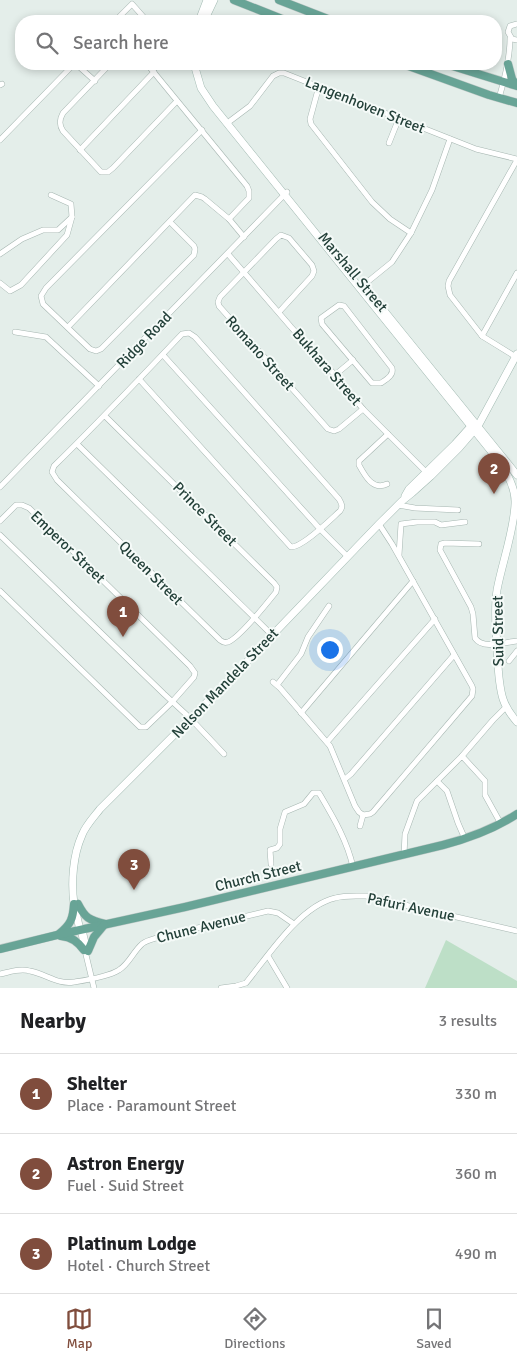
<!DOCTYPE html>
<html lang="en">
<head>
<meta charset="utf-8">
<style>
  :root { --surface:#fff; --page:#f6f6f6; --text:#202124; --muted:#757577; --line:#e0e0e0; --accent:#804d3d }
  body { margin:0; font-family:Signika,sans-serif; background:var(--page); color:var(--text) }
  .you { position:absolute; left:329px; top:649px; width:18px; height:18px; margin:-12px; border:4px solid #fff; border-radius:50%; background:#1a73e8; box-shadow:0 0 0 8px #1a73e833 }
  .badge { display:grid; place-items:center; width:32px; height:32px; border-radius:50%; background:var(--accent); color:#fff; font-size:16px; font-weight:700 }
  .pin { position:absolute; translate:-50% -41px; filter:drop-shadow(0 1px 2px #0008) }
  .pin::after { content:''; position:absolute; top:26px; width:18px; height:15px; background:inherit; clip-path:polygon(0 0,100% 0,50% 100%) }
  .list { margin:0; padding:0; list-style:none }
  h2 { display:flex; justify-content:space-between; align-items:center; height:65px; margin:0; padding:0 20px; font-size:21px }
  h2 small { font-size:16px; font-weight:400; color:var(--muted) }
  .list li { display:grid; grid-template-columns:32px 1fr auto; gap:15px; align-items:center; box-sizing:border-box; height:80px; padding:0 20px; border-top:1px solid var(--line) }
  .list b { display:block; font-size:19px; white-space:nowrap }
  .list p { margin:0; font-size:16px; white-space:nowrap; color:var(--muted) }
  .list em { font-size:16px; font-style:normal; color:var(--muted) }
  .icon { flex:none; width:28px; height:28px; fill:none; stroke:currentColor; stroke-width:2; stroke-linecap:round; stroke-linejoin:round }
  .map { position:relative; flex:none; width:517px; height:988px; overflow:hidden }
  .search { position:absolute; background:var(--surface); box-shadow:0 2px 8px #0003; left:15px; right:15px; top:15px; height:55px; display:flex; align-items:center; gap:12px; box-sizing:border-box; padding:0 18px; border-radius:20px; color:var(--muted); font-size:19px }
  .sheet { height:305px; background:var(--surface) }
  nav { display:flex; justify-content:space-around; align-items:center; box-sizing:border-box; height:70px; border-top:1px solid var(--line); background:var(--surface); font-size:14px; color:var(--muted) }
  nav a { display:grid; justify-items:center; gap:2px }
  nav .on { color:var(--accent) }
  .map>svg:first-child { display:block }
  .green { fill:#bddfc7 }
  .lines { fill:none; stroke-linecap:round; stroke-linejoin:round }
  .street-casing { stroke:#a6b6b1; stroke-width:6 }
  .secondary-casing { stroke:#a2bab2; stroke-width:8 }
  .primary-casing { stroke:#c1cac8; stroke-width:9 }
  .street { stroke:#fff; stroke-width:5 }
  .secondary { stroke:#fff; stroke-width:7 }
  .primary { stroke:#68a496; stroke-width:8 }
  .labels { text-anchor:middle; stroke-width:4; stroke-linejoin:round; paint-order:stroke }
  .street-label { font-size:15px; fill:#234039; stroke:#f5faf8 }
</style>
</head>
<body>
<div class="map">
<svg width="517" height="988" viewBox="0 0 517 988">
  <rect width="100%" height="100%" fill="#e4eeea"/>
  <!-- green -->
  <polygon class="green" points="446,940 517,981 517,988 425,988"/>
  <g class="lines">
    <!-- street casing -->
    <g class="street-casing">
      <g id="street">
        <polyline points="115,21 132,4 147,21"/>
        <polyline points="517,24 510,26 508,32 512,39 517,40"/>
        <polyline points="76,64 95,81"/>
        <path d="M110,64l-47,49c-4,7 -4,12 0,18l38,41h7l5,-4 64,-67"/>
        <polyline points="147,64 247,186 249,191 249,198 229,219"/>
        <polyline points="0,85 2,84"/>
        <polyline points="319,86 310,119 311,124 372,202 390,219 411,233"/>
        <path d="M499,98c6,-20 11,-39 11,-60"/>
        <polyline points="230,121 250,106 273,76 279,73 284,73 476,149 517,159"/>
        <polyline points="0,140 74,64"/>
        <polyline points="389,143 399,118"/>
        <polyline points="80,150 154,72"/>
        <polyline points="170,222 194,246 195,249 194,255 101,349 96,351 90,349 43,304 41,296 46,288 202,130"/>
        <polyline points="0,254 22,239 43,230 58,230 72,217"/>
        <polyline points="228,254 291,327 335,375 363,409 427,473"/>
        <polyline points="0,283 10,291 21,285 67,235 72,217 71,204 51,195"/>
        <polyline points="360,288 392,262 411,233 432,190 450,139"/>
        <path d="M339,305l5,1 48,62c2,7 -5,11 -11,15h-9l-50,-59 -1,-6z"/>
        <polyline points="279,312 312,276 314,271 312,265 289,238 281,235 276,239 220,297 218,302 219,306 328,429 334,431 339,429 363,409"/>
        <polyline points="68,327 195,195 202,197 205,199 229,219 244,237"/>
        <polyline points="15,332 46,337 99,386"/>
        <polyline points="482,336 517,273"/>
        <polyline points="163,355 320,529 348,557"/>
        <polyline points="516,357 482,336 450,295 448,286 449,281 517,160"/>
        <polyline points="335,375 353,360"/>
        <path d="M105,416l169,167 3,4 -1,5c-8,10 -38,47 -48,50 -4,1 -5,0 -8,-2l-163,-160 -5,-8 2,-6c44,-43 86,-88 128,-132l7,-1 6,4 144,162c3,5 4,8 1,12 -10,9 -37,36 -49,36l-152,-168"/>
        <polyline points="77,444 272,635"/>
        <path d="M387,484c-14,7 -22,-8 -28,-19v-4l29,-27"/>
        <polyline points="0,487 287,192"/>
        <polyline points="398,505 415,508 458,510"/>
        <polyline points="0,521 16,505 22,505 29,508 190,666 195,673 194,677 172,702 146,727 140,727 0,591"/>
        <polyline points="0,535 164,694 190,718 224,754"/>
        <path d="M479,544l-34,-1 -4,1 -1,6 31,57 2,7 2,24c8,12 30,4 42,3"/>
        <polyline points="399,555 401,524 417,522 435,522 441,525 465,522"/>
        <polyline points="509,661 517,651"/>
        <polyline points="273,682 280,688 330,746 355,806 359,812 363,815"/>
        <polyline points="277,685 301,654 308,637 329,606"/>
        <polyline points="301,713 413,581"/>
        <polyline points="327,742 435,619"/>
        <polyline points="462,756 493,720 506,707"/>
        <polyline points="345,779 351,774 454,655"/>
        <polyline points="437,781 447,791 458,823 465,839"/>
        <polyline points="363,815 370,814 373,812 472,696 473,689 472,686 392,544 379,524"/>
        <polyline points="360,826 363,815"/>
        <polyline points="404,855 405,834 417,801 462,756 485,781 485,795 501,824"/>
        <path d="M271,864l-1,-14 7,-2 3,-4v-15l5,-17 19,-8 9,-11h6c14,24 28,47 34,74"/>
        <polyline points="80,930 94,988"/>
        <polyline points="83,930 88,951"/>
        <polyline points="268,956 287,988"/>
        <path d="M0,974c10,-2 20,-6 30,-3 16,3 28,14 44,11 13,-2 34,-5 45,-12 10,-6 14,-18 23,-26 5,-4 12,-5 18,-7l108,-26 10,2 16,11"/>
        <path d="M221,988l15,-2 10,-3c22,-27 54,-77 89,-85 10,-3 21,-2 31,-2l151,35"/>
      </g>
    </g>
    <!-- secondary casing -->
    <g class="secondary-casing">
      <g id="secondary">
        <polyline points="199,21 207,0"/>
        <polyline points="204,21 214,0"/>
        <path d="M194,64l7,24 12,18 282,350c10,13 21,31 20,48 -1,27 -13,59 -18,86 -3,19 -1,37 0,57 1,17 1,36 6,52 3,9 8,16 14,23"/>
        <polyline points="368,291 517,475"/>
        <polyline points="405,496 409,489 455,444 473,424"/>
        <path d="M80,930c-2,-9 -4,-17 -6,-26 -3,-22 -1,-49 8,-69 4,-10 12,-18 18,-26l138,-138 141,-147 23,-23 10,-8 19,-17 28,-28 19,-22 39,-72"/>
      </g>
    </g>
    <!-- primary casing -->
    <g class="primary-casing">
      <g id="primary">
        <polyline points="234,0 287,21"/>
        <polyline points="279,0 333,21"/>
        <polyline points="403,64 489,95 517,103"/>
        <polyline points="446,64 517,86"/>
        <polyline points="508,64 512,79 516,85"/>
        <path d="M78,904c7,14 11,16 27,20"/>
        <path d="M59,934c12,-10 14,-15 15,-30"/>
        <path d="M61,936c11,1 17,6 23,14"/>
        <path d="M0,949l57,-14 128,-28 258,-62c27,-7 51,-16 74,-31"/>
        <polyline points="88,951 94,937 104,925"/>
      </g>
    </g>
    <!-- street -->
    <use href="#street" class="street"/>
    <!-- secondary -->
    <use href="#secondary" class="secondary"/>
    <!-- primary -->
    <use href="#primary" class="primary"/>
  </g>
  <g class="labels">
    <!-- street labels -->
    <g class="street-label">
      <text transform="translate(365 105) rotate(22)" y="5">Langenhoven Street</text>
      <text transform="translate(353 272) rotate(50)" y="5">Marshall Street</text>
      <text transform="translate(144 340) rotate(-46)" y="5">Ridge Road</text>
      <text transform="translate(260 353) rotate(48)" y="5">Romano Street</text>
      <text transform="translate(327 367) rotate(49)" y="5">Bukhara Street</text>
      <text transform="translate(205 514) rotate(45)" y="5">Prince Street</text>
      <text transform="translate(68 547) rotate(44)" y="5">Emperor Street</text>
      <text transform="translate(151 573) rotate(45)" y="5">Queen Street</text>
      <text transform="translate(498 631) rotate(-91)" y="5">Suid Street</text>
      <text transform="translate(225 683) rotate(-46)" y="5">Nelson Mandela Street</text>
      <text transform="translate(258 876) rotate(-14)" y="5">Church Street</text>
      <text transform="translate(411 907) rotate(12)" y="5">Pafuri Avenue</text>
      <text transform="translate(201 927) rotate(-14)" y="5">Chune Avenue</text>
    </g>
  </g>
</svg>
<div class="you"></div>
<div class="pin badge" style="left:123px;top:637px">1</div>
<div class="pin badge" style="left:494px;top:494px">2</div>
<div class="pin badge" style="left:134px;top:890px">3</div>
<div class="search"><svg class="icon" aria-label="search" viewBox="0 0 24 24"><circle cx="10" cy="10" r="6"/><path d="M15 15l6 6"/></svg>Search here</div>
</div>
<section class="sheet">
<h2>Nearby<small>3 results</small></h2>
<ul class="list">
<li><span class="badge">1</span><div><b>Shelter</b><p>Place · Paramount Street</p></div><em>330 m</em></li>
<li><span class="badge">2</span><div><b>Astron Energy</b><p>Fuel · Suid Street</p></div><em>360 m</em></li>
<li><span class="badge">3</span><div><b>Platinum Lodge</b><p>Hotel · Church Street</p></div><em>490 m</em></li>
</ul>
</section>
<nav>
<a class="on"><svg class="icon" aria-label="map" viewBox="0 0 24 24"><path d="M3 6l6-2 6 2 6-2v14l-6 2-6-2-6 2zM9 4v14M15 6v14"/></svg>Map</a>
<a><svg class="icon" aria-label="directions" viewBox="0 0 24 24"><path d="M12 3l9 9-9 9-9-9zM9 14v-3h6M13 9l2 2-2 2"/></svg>Directions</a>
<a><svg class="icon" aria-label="saved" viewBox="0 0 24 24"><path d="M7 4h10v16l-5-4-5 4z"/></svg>Saved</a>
</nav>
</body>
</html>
